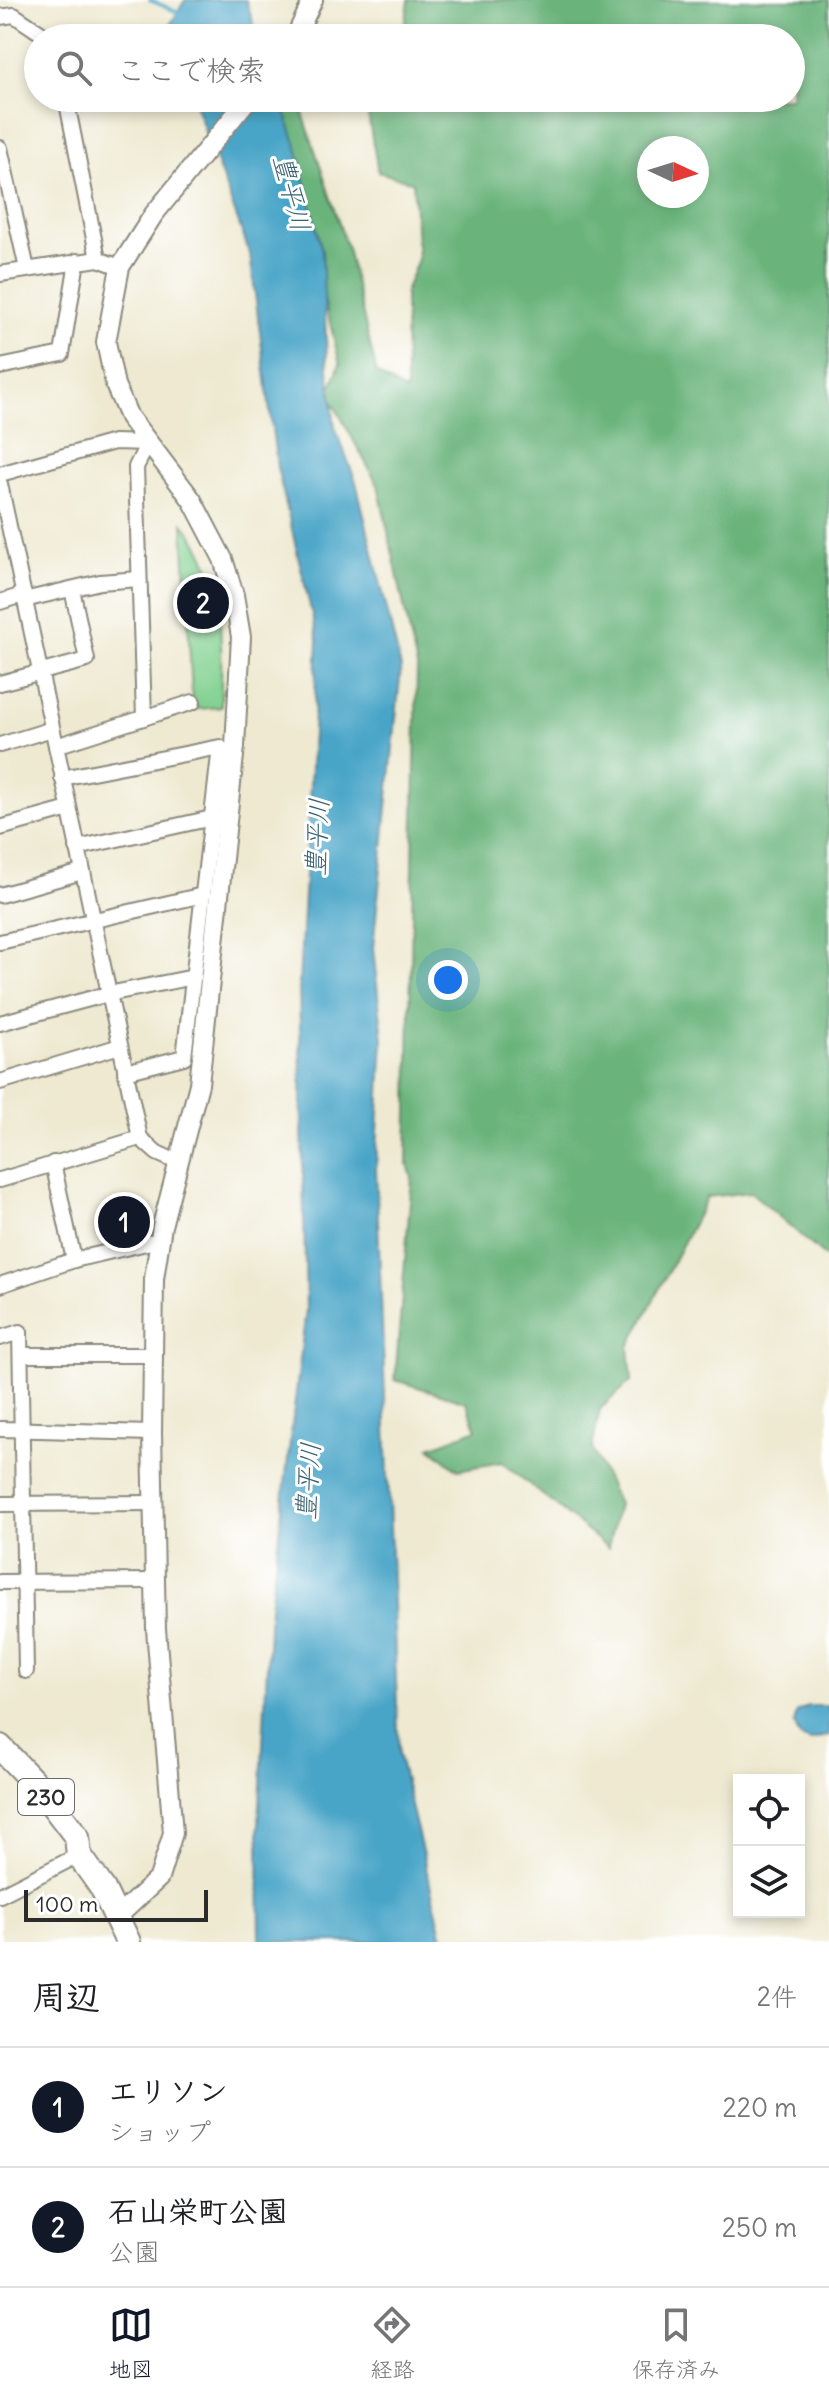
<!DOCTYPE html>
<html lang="ja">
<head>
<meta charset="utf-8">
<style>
  :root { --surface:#fff; --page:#f2f2f2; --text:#202124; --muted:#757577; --line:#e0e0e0; --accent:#111827 }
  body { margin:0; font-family:Delius,"Klee One",sans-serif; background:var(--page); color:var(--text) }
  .controls { position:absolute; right:24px; bottom:24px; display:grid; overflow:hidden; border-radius:0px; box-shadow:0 4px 12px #0003 }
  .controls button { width:72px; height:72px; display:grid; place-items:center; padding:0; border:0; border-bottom:2px solid var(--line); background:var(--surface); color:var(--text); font:40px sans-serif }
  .compass { position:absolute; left:637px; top:136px; width:72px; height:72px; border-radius:50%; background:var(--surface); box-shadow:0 4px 12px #0003; rotate:94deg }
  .scale { position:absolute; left:24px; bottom:20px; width:184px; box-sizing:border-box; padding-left:8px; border:4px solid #2b2b2b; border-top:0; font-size:22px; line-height:28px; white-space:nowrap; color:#2b2b2b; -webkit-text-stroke:6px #fff; paint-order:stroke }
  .you { position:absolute; left:448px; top:980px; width:28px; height:28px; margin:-20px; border:6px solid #fff; border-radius:50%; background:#1a73e8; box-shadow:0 0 0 12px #1a73e833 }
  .badge { display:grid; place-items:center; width:52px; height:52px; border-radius:50%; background:var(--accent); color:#fff; font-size:26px; font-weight:700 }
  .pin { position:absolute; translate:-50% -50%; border:4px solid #fff; box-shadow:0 2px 8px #0006 }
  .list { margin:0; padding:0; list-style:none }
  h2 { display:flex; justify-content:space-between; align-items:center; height:104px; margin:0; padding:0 32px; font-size:34px }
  h2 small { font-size:26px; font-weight:400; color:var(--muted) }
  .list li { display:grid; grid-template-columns:52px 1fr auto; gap:24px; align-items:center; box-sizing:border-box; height:120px; padding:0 32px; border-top:2px solid var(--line) }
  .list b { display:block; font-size:30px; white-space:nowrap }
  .list p { margin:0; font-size:26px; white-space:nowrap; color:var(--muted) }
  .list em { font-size:26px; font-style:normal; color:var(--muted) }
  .icon { flex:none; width:44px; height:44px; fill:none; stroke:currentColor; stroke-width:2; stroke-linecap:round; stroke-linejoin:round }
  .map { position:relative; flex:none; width:829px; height:1942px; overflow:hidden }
  .search { position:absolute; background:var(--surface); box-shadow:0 4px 12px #0003; left:24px; right:24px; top:24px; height:88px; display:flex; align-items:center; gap:20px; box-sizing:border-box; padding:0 28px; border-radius:44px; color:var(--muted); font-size:30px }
  .sheet { height:344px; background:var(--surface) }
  nav { display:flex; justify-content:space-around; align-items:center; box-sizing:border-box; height:112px; border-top:2px solid var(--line); background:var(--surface); font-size:22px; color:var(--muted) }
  nav a { display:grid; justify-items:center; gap:4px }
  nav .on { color:var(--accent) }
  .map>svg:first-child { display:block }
  .green { fill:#83d292; stroke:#577e5e; stroke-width:2 }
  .forest { fill:#6ab47c; stroke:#4a7054; stroke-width:2; fill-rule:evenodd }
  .water { fill:#4aa5c8; stroke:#3a687a; stroke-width:2 }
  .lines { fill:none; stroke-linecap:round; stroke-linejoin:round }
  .stream { stroke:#4aa5c8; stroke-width:4 }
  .minor-casing { stroke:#8c8a7e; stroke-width:18 }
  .tertiary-casing { stroke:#8c8a7e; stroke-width:22 }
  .trunk-casing { stroke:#8c8a7e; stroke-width:28 }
  .minor { stroke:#fff; stroke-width:14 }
  .tertiary { stroke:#fff; stroke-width:18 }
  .trunk { stroke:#fff; stroke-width:24 }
  .labels { text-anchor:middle; stroke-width:6; stroke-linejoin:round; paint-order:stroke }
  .shield { fill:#fff; stroke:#6b6b6b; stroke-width:2 }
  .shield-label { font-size:22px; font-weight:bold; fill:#2b2b2b }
  .water-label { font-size:26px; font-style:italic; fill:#396272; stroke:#fff }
</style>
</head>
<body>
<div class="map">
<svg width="829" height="1942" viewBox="0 0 829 1942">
  <rect width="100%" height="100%" fill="#fff"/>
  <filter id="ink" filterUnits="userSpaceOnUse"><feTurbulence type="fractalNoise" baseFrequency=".0125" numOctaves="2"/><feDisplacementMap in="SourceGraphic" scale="16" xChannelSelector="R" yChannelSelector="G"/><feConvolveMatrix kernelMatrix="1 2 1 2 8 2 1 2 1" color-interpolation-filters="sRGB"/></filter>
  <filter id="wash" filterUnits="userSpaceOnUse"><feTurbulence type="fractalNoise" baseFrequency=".006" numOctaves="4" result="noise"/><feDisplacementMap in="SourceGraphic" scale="32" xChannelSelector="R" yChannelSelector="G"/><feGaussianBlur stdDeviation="1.8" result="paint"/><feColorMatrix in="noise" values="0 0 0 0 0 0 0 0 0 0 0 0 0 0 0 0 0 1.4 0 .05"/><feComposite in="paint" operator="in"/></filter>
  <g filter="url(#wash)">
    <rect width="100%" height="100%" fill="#eee9d0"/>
    <!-- green -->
    <path class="green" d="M183,523c44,52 38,119 38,184l-24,2 -5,-13z"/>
    <!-- forest -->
    <path class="forest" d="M409,0h420v1260l-78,-68 -44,5 -78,150 3,33 -32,29 -8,39 26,56 -10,44 -106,-86 -44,8 -28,-23 47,-18 -11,-27 -71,-22 17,-203 -5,-15 10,-495 -39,-182 -50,-91 12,-30 -65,-266h23l49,150 30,126 29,18 -1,-100 13,-33 -5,-77 -35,-10 -13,-74h426v-60h-388zM649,148h48v48h-48z"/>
    <!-- water -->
    <g class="water">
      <polygon points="185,0 246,0 258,38 171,38 167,30"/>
      <polygon points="193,98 280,98 296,143 322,251 327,360 335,427 356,482 401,668 373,948 383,1039 376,1168 399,1756 444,1942 260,1942 259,1823 270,1607 306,1310 299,984 318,640 277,467 250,254"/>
      <polygon points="808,1706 829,1706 829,1735 811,1741 800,1737 794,1724 797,1712"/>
    </g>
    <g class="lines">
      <!-- stream -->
      <polyline class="stream" points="150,0 180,13"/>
    </g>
  </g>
  <g filter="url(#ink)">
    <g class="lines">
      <!-- minor casing -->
      <g class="minor-casing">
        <g id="minor">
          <polyline points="0,17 14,15 48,38"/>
          <polyline points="66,98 98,259"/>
          <polyline points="0,148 27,269"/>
          <polyline points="0,274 98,259 120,267"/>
          <polyline points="0,367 62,354 77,261"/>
          <polyline points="0,474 114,442 148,443 136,467 144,718"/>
          <polyline points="0,484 140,1138 157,1153 177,1162"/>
          <polyline points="24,600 100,582 139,579"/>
          <polyline points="0,602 23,595"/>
          <polyline points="0,683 87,660 72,589"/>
          <polyline points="0,745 52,729"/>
          <polyline points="56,746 193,702"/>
          <polyline points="62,778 220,747 184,1057 125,1072"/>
          <polyline points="0,828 69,809"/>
          <polyline points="77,848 212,818"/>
          <polyline points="0,895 82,872"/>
          <polyline points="0,942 203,895"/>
          <polyline points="0,1023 108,994 194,977"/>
          <polyline points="0,1082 120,1046"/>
          <polyline points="53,1163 74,1260"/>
          <polyline points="0,1180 140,1138"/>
          <polyline points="0,1285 74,1260 159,1240"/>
          <polyline points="0,1338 20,1332 26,1671"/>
          <polyline points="22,1355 154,1355"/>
          <polyline points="0,1429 152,1433"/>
          <polyline points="0,1504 155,1503"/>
          <polyline points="0,1582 155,1581"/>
          <polyline points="0,1895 79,1855"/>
        </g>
      </g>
      <!-- tertiary casing -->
      <g class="tertiary-casing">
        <g id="tertiary">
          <polyline points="295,38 313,0"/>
          <polyline points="115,1919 159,1878 173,1833 156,1629 152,1433 154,1279 162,1226 199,1084 235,746 241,637 234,595 223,559 192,500 129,417 115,385 106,342 120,267 154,214 249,98"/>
        </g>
      </g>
      <!-- trunk casing -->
      <g class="trunk-casing">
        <polyline id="trunk" points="0,1747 42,1791 77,1837 79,1855 103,1889 128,1942"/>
      </g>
      <!-- minor -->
      <use href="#minor" class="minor"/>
      <!-- tertiary -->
      <use href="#tertiary" class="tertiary"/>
      <!-- trunk -->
      <use href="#trunk" class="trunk"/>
    </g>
  </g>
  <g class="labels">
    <!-- shield labels -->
    <rect class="shield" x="18" y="1779" width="56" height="36" rx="6"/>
    <g class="shield-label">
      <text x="46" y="1805">230</text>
    </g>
    <!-- water labels -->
    <g class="water-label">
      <text transform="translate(292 193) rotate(76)" y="9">豊平川</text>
      <text transform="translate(317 837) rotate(-87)" y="9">豊平川</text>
      <text transform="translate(308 1481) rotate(-86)" y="9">豊平川</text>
    </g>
  </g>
</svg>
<div class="controls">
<button><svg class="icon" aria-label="locate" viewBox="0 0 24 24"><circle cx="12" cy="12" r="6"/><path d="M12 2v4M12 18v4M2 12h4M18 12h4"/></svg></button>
<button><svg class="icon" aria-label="layers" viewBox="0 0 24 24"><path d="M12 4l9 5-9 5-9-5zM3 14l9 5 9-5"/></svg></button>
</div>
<svg class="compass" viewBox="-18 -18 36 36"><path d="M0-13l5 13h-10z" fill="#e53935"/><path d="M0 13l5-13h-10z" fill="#757577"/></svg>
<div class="scale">100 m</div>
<div class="you"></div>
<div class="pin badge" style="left:124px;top:1222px">1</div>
<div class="pin badge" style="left:203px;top:603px">2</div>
<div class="search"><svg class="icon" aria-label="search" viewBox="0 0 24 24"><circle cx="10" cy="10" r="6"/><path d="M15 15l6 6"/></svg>ここで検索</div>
</div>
<section class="sheet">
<h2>周辺<small>2件</small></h2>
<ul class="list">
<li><span class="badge">1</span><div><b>エリソン</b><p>ショップ</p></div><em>220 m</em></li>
<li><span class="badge">2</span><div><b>石山栄町公園</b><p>公園</p></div><em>250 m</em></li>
</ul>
</section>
<nav>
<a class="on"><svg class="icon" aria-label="map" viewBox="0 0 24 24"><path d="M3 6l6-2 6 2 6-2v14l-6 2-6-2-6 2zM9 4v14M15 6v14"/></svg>地図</a>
<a><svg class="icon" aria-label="directions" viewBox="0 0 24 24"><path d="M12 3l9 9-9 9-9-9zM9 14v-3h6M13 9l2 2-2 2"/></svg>経路</a>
<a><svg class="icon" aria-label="saved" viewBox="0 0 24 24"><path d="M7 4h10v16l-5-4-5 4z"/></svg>保存済み</a>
</nav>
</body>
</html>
